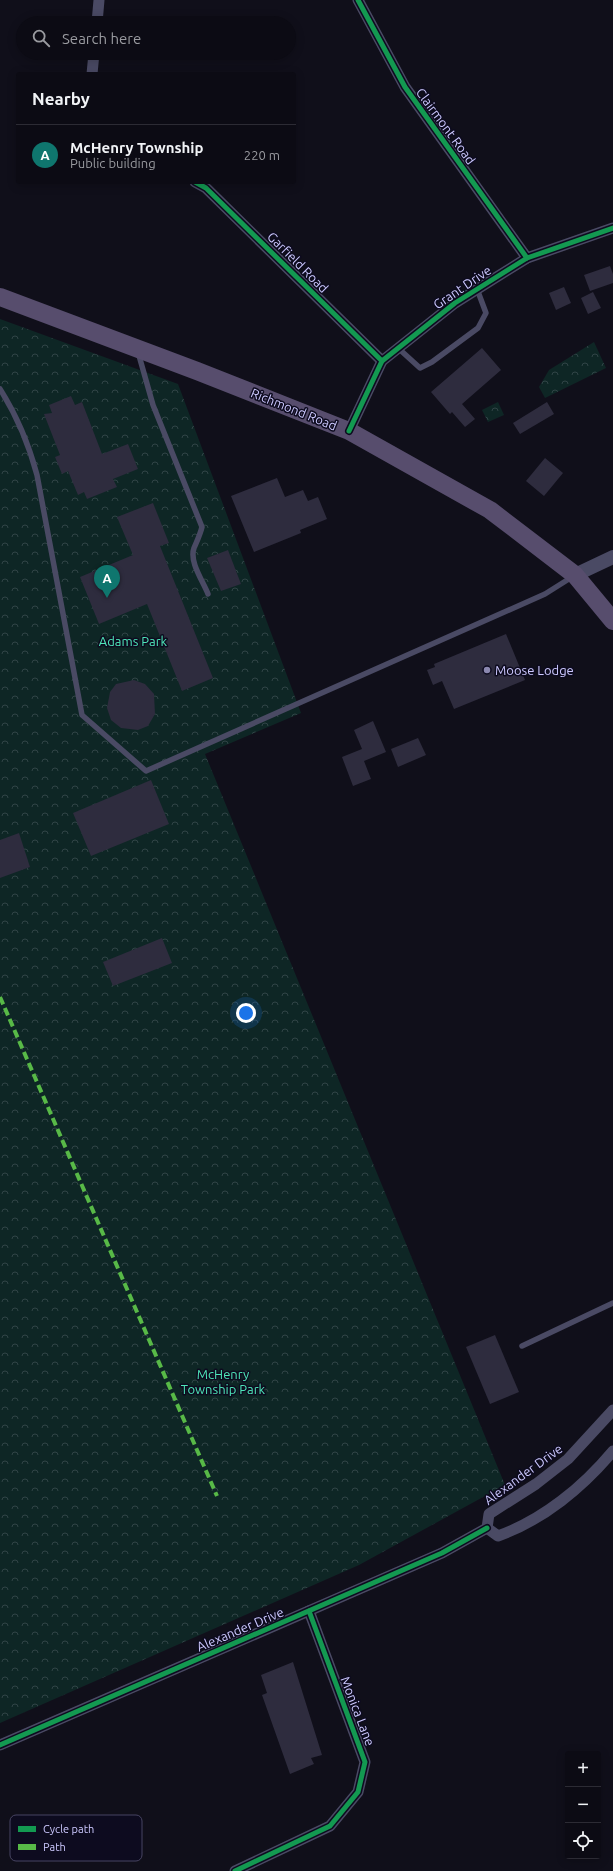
<!DOCTYPE html>
<html lang="en">
<head>
<meta charset="utf-8">
<style>
  :root { --surface:#0c0b14; --page:#1a1922; --text:#f1f3f6; --muted:#9a9ba0; --line:#2c2b34; --accent:#0f766e }
  body { margin:0; font-family:Ubuntu,sans-serif; background:var(--page); color:var(--text) }
  .controls { position:absolute; right:12px; bottom:12px; display:grid; overflow:hidden; border-radius:4px; box-shadow:0 2px 10px #0003 }
  .controls button { width:36px; height:36px; display:grid; place-items:center; padding:0; border:0; border-bottom:1px solid var(--line); background:var(--surface); color:var(--text); font:20px sans-serif }
  .you { position:absolute; left:246px; top:1013px; width:14px; height:14px; margin:-10px; border:3px solid #fff; border-radius:50%; background:#1a73e8; box-shadow:0 0 0 6px #1a73e833 }
  .badge { display:grid; place-items:center; width:26px; height:26px; border-radius:50%; background:var(--accent); color:#fff; font-size:13px; font-weight:700 }
  .pin { position:absolute; translate:-50% -33px; filter:drop-shadow(0 1px 2px #0008) }
  .pin::after { content:''; position:absolute; top:21px; width:14px; height:12px; background:inherit; clip-path:polygon(0 0,100% 0,50% 100%) }
  .list { margin:0; padding:0; list-style:none }
  h2 { display:flex; justify-content:space-between; align-items:center; height:52px; margin:0; padding:0 16px; font-size:17px }
  h2 small { font-size:13px; font-weight:400; color:var(--muted) }
  .list li { display:grid; grid-template-columns:26px 1fr auto; gap:12px; align-items:center; box-sizing:border-box; height:60px; padding:0 16px; border-top:1px solid var(--line) }
  .list b { display:block; font-size:15px; white-space:nowrap }
  .list p { margin:0; font-size:13px; white-space:nowrap; color:var(--muted) }
  .list em { font-size:13px; font-style:normal; color:var(--muted) }
  .icon { flex:none; width:22px; height:22px; fill:none; stroke:currentColor; stroke-width:2; stroke-linecap:round; stroke-linejoin:round }
  .map { position:relative; flex:none; width:613px; height:1871px; overflow:hidden }
  .search { position:absolute; background:var(--surface); box-shadow:0 2px 10px #0003; left:16px; top:16px; width:280px; height:44px; display:flex; align-items:center; gap:10px; box-sizing:border-box; padding:0 14px; border-radius:22px; color:var(--muted); font-size:15px }
  .panel { position:absolute; background:var(--surface); box-shadow:0 2px 10px #0003; left:16px; top:72px; width:280px; height:112px; border-radius:4px }
  .map>svg:first-child { display:block }
  .park { fill:url(#park-crowns) }
  .building { fill:#2e2c3e }
  .lines { fill:none; stroke-linecap:round; stroke-linejoin:round }
  .service { stroke:#4a4a64; stroke-width:5.5 }
  .minor { stroke:#4a4a64; stroke-width:11 }
  .tertiary { stroke:#4a4a64; stroke-width:14 }
  .primary { stroke:#574d6d; stroke-width:18 }
  .quiet { stroke:#58b947; stroke-width:4; stroke-dasharray:8 4; stroke-linecap:butt }
  .cycleway-casing { stroke:#0d0b1f; stroke-width:8 }
  .cycleway { stroke:#139951; stroke-width:5 }
  .poi-dot { fill:#8b88af; stroke:#0d0b1f; stroke-width:1.5 }
  .labels { text-anchor:middle; stroke-width:3; stroke-linejoin:round; paint-order:stroke }
  .street-label { font-size:13px; fill:#cdc9ff; stroke:#0d0b1f }
  .park-label { font-size:13px; fill:#4ee6b9; stroke:#0d0b1f }
  .poi-label { font-size:13px; fill:#cdc9ff; stroke:#0d0b1f; text-anchor:start }
  .key { fill:#0d0b1f; stroke:#474462; stroke-width:1 }
  .key-label { font-size:11px; fill:#cdc9ff }
</style>
</head>
<body>
<div class="map">
<svg width="613" height="1871" viewBox="0 0 613 1871">
  <defs>
    <pattern id="park-crowns" width="20" height="18" patternUnits="userSpaceOnUse"><rect width="20" height="18" fill="#0e2625"/><path d="M2 6a3 3 0 1 1 6 0M12 15a3 3 0 1 1 6 0" fill="none" stroke="#304446"/></pattern>
  </defs>
  <rect width="100%" height="100%" fill="#100f1a"/>
  <!-- park -->
  <g class="park">
    <polygon points="0,319 178,384 301,713 205,754 505,1485 359,1565 0,1723"/>
    <polygon points="594,342 606,368 545,398 539,387 549,370"/>
    <polygon points="498,402 504,415 488,422 482,410"/>
  </g>
  <!-- building -->
  <g class="building">
    <polygon points="610,266 613,274 613,283 590,291 584,275"/>
    <polygon points="564,287 571,303 556,310 549,293"/>
    <polygon points="593,292 601,308 588,314 581,298"/>
    <polygon points="482,348 501,370 462,404 475,419 465,427 452,412 450,414 431,392"/>
    <polygon points="71,396 75,405 82,402 102,454 128,444 138,469 113,479 117,487 87,499 84,492 78,495 68,471 62,474 55,457 60,455 44,414 52,413 49,405"/>
    <polygon points="547,402 554,414 520,434 513,423"/>
    <polygon points="545,458 563,473 544,496 526,481"/>
    <polygon points="277,478 285,497 303,490 308,501 318,497 327,519 300,530 301,533 254,552 231,496"/>
    <polygon points="153,503 169,543 160,546 213,678 182,691 147,604 99,624 80,577 133,555 117,517"/>
    <polygon points="228,550 241,584 221,591 207,558"/>
    <polygon points="506,634 525,680 454,709 442,681 433,685 427,670 435,667 434,664"/>
    <polygon points="134,680 145,684 154,694 155,714 148,726 138,730 121,728 111,720 107,708 110,692 116,684"/>
    <polygon points="373,721 386,752 364,761 371,779 353,786 342,757 362,749 354,730"/>
    <polygon points="418,738 426,755 398,767 391,749"/>
    <polygon points="151,780 169,824 91,856 73,813"/>
    <polygon points="19,833 30,867 0,878 0,840"/>
    <polygon points="162,938 172,963 113,986 103,962"/>
    <polygon points="495,1335 519,1392 490,1404 466,1347"/>
    <polygon points="293,1662 322,1755 311,1758 314,1764 290,1774 262,1695 267,1693 261,1675"/>
  </g>
  <g class="lines">
    <!-- service -->
    <g class="service">
      <polyline points="398,348 420,368 432,362 478,328 486,313 477,289"/>
      <path d="M138,352l15,53 49,122c-2,8 -5,14 -8,21 -5,14 9,33 14,46"/>
      <path d="M0,389c17,27 29,56 37,86l45,240 64,56 399,-177 27,-17"/>
      <polyline points="522,1346 613,1303"/>
    </g>
    <!-- minor -->
    <g class="minor">
      <polyline points="358,0 405,87 527,258"/>
      <polyline points="97,23 99,0"/>
      <polyline points="92,74 94,53"/>
      <polyline points="195,182 206,188 382,361"/>
      <polyline points="349,431 382,361 455,303 527,258 613,228"/>
      <polyline points="487,1528 489,1514 536,1484 568,1459 613,1410"/>
      <path d="M487,1528l11,8c45,-16 85,-49 115,-85"/>
      <polyline points="0,1745 442,1553 487,1528"/>
      <polyline points="235,1871 330,1826 358,1792 365,1762 309,1611"/>
    </g>
    <!-- tertiary -->
    <polyline class="tertiary" points="575,575 613,557"/>
    <!-- primary -->
    <polyline class="primary" points="0,297 197,371 349,431 490,510 575,575 613,621"/>
    <!-- quiet -->
    <polyline class="quiet" points="0,997 217,1496"/>
    <!-- cycleway casing -->
    <g class="cycleway-casing">
      <g id="cycleway">
        <polyline points="358,0 405,87 527,258"/>
        <polyline points="195,182 206,188 382,361"/>
        <polyline points="349,431 382,361 455,303 527,258 613,228"/>
        <polyline points="0,1745 442,1553 487,1528"/>
        <polyline points="235,1871 330,1826 358,1792 365,1762 309,1611"/>
      </g>
    </g>
    <!-- cycleway -->
    <use href="#cycleway" class="cycleway"/>
  </g>
  <!-- markers -->
  <circle class="poi-dot" cx="487" cy="670" r="4"/>
  <g class="labels">
    <!-- street labels -->
    <g class="street-label">
      <text transform="translate(446 126) rotate(54)" y="5">Clairmont Road</text>
      <text transform="translate(298 262) rotate(45)" y="5">Garfield Road</text>
      <text transform="translate(462 287) rotate(-34)" y="5">Grant Drive</text>
      <text transform="translate(294 409) rotate(22)" y="5">Richmond Road</text>
      <text transform="translate(523 1474) rotate(-36)" y="5">Alexander Drive</text>
      <text transform="translate(240 1629) rotate(-23)" y="5">Alexander Drive</text>
      <text transform="translate(358 1711) rotate(69)" y="5">Monica Lane</text>
    </g>
    <!-- park labels -->
    <g class="park-label">
      <text x="133" y="646">Adams Park</text>
      <text x="223" y="1379">McHenry<tspan x="223" dy="15">Township Park</tspan></text>
    </g>
    <!-- poi labels -->
    <g class="poi-label">
      <text x="495" y="675">Moose Lodge</text>
    </g>
  </g>
  <!-- legend -->
  <rect x="10" y="1815" width="132" height="46" rx="6" class="key"/>
  <rect x="18" y="1826" width="18" height="6" fill="#139951"/>
  <rect x="18" y="1844" width="18" height="6" fill="#58b947"/>
  <g class="key-label">
    <text x="43" y="1833">Cycle path</text>
    <text x="43" y="1851">Path</text>
  </g>
</svg>
<div class="controls">
<button>+</button>
<button>−</button>
<button><svg class="icon" aria-label="locate" viewBox="0 0 24 24"><circle cx="12" cy="12" r="6"/><path d="M12 2v4M12 18v4M2 12h4M18 12h4"/></svg></button>
</div>
<div class="you"></div>
<div class="pin badge" style="left:107px;top:598px">A</div>
<div class="search"><svg class="icon" aria-label="search" viewBox="0 0 24 24"><circle cx="10" cy="10" r="6"/><path d="M15 15l6 6"/></svg>Search here</div>
<section class="panel">
<h2>Nearby<small></small></h2>
<ul class="list">
<li><span class="badge">A</span><div><b>McHenry Township</b><p>Public building</p></div><em>220 m</em></li>
</ul>
</section>
</div>
</body>
</html>
